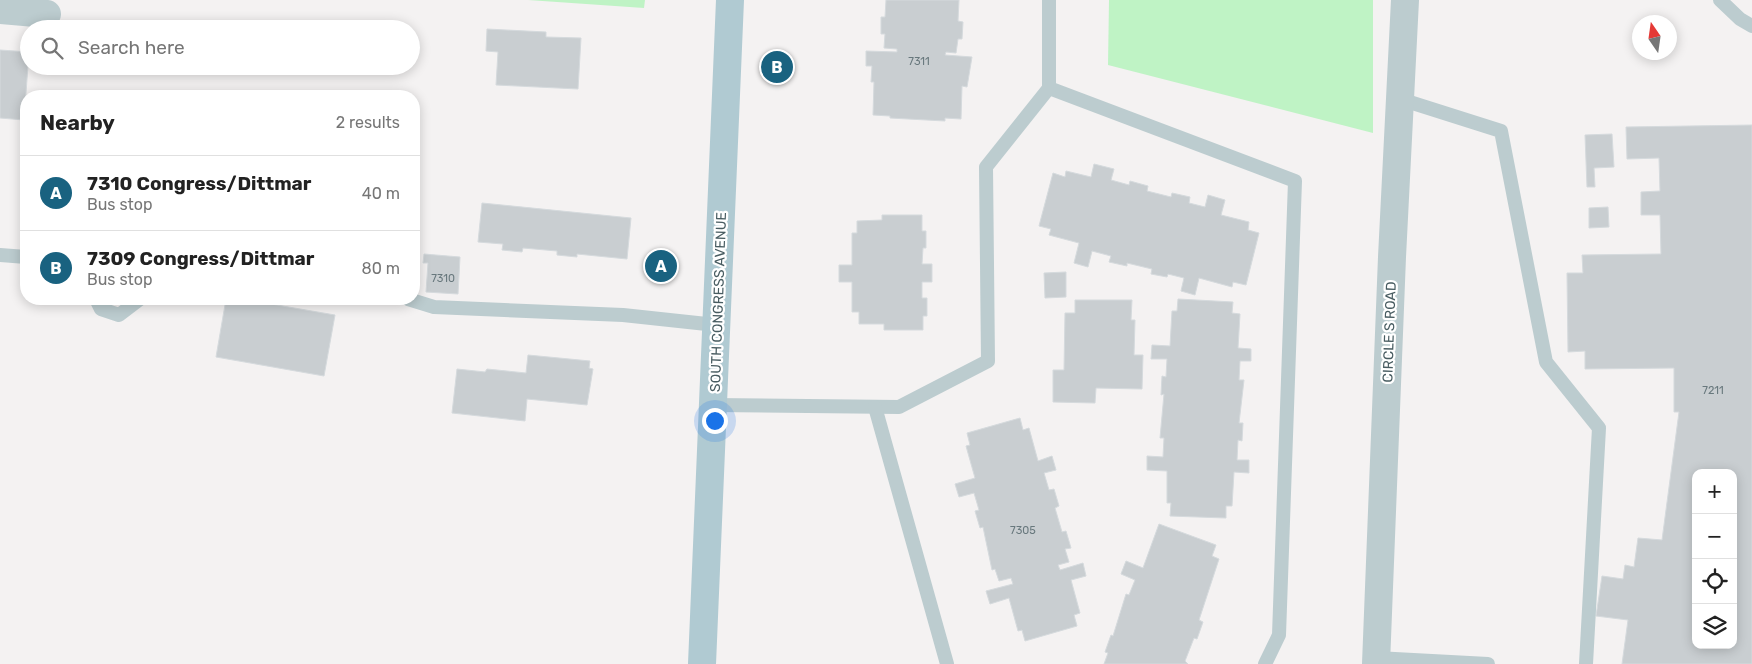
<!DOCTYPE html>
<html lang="en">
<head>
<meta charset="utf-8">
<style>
  :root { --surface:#fff; --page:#f2f2f2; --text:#222; --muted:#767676; --line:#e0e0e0; --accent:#196280 }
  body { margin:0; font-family:Rubik,sans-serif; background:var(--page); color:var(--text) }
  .controls { position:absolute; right:15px; bottom:15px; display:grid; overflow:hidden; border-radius:10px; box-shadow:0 2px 12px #0003 }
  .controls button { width:45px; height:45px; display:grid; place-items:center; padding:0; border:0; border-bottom:1px solid var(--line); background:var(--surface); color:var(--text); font:25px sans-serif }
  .compass { position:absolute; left:1632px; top:15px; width:45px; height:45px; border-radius:50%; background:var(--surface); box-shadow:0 2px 12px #0003; rotate:347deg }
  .you { position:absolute; left:714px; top:420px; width:18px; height:18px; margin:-12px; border:4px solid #fff; border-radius:50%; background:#1a73e8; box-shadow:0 0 0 8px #1a73e833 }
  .badge { display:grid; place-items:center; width:32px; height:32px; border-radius:50%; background:var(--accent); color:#fff; font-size:16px; font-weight:700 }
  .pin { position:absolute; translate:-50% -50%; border:2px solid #fff; box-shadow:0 1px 5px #0006 }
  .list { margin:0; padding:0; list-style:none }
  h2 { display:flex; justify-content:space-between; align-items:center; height:65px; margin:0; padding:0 20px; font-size:21px }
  h2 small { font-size:16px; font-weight:400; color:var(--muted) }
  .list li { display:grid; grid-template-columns:32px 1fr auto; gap:15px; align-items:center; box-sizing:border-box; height:75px; padding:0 20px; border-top:1px solid var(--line) }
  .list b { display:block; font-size:19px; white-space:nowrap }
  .list p { margin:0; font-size:16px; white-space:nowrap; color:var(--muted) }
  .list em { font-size:16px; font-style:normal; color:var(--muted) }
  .icon { flex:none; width:28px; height:28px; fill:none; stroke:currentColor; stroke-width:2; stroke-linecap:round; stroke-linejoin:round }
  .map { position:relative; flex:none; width:1752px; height:664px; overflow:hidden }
  .search { position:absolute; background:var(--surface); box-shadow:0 2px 12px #0003; left:20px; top:20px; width:400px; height:55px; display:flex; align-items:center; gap:12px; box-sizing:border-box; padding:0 18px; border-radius:28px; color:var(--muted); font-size:19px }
  .panel { position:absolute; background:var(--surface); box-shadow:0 2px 12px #0003; left:20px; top:90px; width:400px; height:215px; border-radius:20px }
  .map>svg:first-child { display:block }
  .green { fill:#bff3c5 }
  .building { fill:#c9ced1; stroke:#d5dadd; fill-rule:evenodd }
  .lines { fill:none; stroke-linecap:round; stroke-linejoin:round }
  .lane { stroke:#bccccf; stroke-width:14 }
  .street { stroke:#bccccf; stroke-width:28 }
  .primary { stroke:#b0cad2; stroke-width:28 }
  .labels { text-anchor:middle; stroke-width:4.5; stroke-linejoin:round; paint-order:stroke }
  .number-label { font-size:11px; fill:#68787d }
  .street-label { font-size:14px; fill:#485c61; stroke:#fff }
</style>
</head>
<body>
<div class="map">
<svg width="1752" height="664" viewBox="0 0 1752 664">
  <rect width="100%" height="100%" fill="#f4f2f2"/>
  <!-- green -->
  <g class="green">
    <polygon points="528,0 645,0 644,8"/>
    <polygon points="1109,0 1373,0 1373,133 1108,65"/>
  </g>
  <!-- building -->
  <g class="building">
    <polygon points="886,0 959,0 958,21 963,22 962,39 958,39 956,53 946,52 945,55 972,57 967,87 962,86 961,119 945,118 945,121 890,118 890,116 873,115 874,82 871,82 872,66 866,66 866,51 897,52 897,49 884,48 885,34 881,34 881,17 885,17"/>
    <polygon points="487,29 546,32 546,37 581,38 578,89 496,85 498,52 486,51"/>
    <polygon points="0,50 29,52 24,120 0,118"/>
    <path d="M1752,125v539h-130l6,-44 -32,-4 6,-40 21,3 2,-14 9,2 4,-29 24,2 17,-128h-5v-44l-89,1v-18l-17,1 -1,-79h16l-1,-18 79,-1 -1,-39h-19v-23l19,-1 -1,-33 -32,1 -1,-32zM1696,473h37v172h-37z"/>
    <polygon points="1612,134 1614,167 1594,168 1595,187 1587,187 1585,135"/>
    <polygon points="1094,164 1114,169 1111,180 1129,185 1130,181 1148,186 1147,191 1171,197 1172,193 1190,197 1189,203 1205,207 1208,195 1225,200 1221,215 1249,222 1248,230 1259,233 1246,285 1233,282 1232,287 1199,278 1195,295 1181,291 1184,278 1168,274 1167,277 1151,274 1152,269 1127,263 1127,266 1109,262 1111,256 1092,251 1088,267 1074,263 1079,243 1049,235 1051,229 1039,226 1053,173 1065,177 1066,171 1091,177"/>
    <polygon points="482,203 631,218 627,259 577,254 577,257 557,255 557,251 523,248 522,252 502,250 503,244 478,242"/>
    <polygon points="1608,207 1609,227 1589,228 1589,208"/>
    <polygon points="882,215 922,215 922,231 926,231 926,248 923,248 922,264 932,264 932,282 922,282 922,298 927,298 927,316 923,316 923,330 884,330 884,324 859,324 859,312 852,312 852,282 839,282 839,265 852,265 852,233 857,233 857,221 882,220"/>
    <polygon points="424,254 460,257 458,294 426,292 428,263 423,263"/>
    <polygon points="1066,272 1066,297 1045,298 1044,273"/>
    <polygon points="226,299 242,299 335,315 324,376 216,357"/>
    <polygon points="1178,299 1233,302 1232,313 1240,314 1238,348 1251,349 1251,361 1240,361 1239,380 1244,380 1239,423 1243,423 1242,441 1238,440 1237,460 1249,460 1249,473 1234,472 1232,506 1226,506 1226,518 1170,516 1171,503 1167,503 1167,471 1147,470 1147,456 1163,457 1164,438 1160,438 1164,394 1161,395 1162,376 1166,377 1167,359 1151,359 1152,345 1170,346 1172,311 1177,311"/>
    <polygon points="1075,300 1132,300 1131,320 1135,320 1134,355 1143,355 1142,389 1096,388 1095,403 1053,402 1053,370 1064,370 1065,313 1075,313"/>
    <polygon points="528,355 590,361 589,368 593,369 587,405 527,399 525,421 452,413 457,369 485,372 487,369 526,373"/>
    <polygon points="1020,418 1023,430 1029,428 1038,461 1052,456 1056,470 1044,473 1049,490 1054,489 1059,506 1055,508 1062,532 1066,531 1071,548 1065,549 1069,562 1058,565 1060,570 1083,563 1086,576 1071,580 1080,613 1074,615 1077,626 1025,641 1022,630 1018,631 1009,598 990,604 986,591 1013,584 1011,578 999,581 995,569 992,570 983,527 980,528 975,511 979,510 974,493 959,497 955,484 975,478 966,446 970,445 967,433"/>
    <polygon points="1159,524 1216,545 1212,556 1219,559 1199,620 1203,622 1197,639 1194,638 1185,661 1188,664 1104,664 1108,653 1105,652 1111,635 1113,636 1126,594 1129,595 1135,580 1121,574 1126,561 1143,568"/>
  </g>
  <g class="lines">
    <!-- lane -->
    <g class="lane">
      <polyline points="1720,0 1740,19 1752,26"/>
      <polyline points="1049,88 1295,181 1279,635 1265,664"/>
      <polyline points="1400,99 1501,131 1546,362 1599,428 1586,664"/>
      <polyline points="0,255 26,257"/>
      <polyline points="96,299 101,309 119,315 140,299"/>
      <polyline points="408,299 434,307 623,315 716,325"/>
      <polyline points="713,405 899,407 988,361 986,167 1049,88 1049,0"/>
      <polyline points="875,407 947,664"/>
      <polyline points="1376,658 1488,664"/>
    </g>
    <!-- street -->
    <g class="street">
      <polyline points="0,10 47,14"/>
      <polyline points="1376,664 1392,257 1405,0"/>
    </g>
    <!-- primary -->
    <polyline class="primary" points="702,664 730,0"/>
  </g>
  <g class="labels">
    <!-- number labels -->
    <g class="number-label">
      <text x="919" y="65">7311</text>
      <text x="443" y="282">7310</text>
      <text x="1713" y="394">7211</text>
      <text x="1023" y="534">7305</text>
    </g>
    <!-- street labels -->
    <g class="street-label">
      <text transform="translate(718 302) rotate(-88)" y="5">SOUTH CONGRESS AVENUE</text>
      <text transform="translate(1389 332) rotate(-88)" y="5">CIRCLE S ROAD</text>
    </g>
  </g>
</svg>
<div class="controls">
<button>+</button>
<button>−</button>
<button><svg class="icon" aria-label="locate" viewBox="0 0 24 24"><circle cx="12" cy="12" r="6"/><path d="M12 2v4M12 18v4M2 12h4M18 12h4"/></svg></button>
<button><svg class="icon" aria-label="layers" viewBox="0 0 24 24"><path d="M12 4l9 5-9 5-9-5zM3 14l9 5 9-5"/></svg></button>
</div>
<svg class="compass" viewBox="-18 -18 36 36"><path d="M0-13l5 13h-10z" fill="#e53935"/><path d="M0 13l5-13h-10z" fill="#767676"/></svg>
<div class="you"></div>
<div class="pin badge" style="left:661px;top:266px">A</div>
<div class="pin badge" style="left:777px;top:67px">B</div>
<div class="search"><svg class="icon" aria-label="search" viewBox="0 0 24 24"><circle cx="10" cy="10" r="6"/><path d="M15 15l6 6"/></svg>Search here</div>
<section class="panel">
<h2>Nearby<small>2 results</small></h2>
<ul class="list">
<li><span class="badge">A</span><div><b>7310 Congress/Dittmar</b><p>Bus stop</p></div><em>40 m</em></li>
<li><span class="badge">B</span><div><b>7309 Congress/Dittmar</b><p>Bus stop</p></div><em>80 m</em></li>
</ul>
</section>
</div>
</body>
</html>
